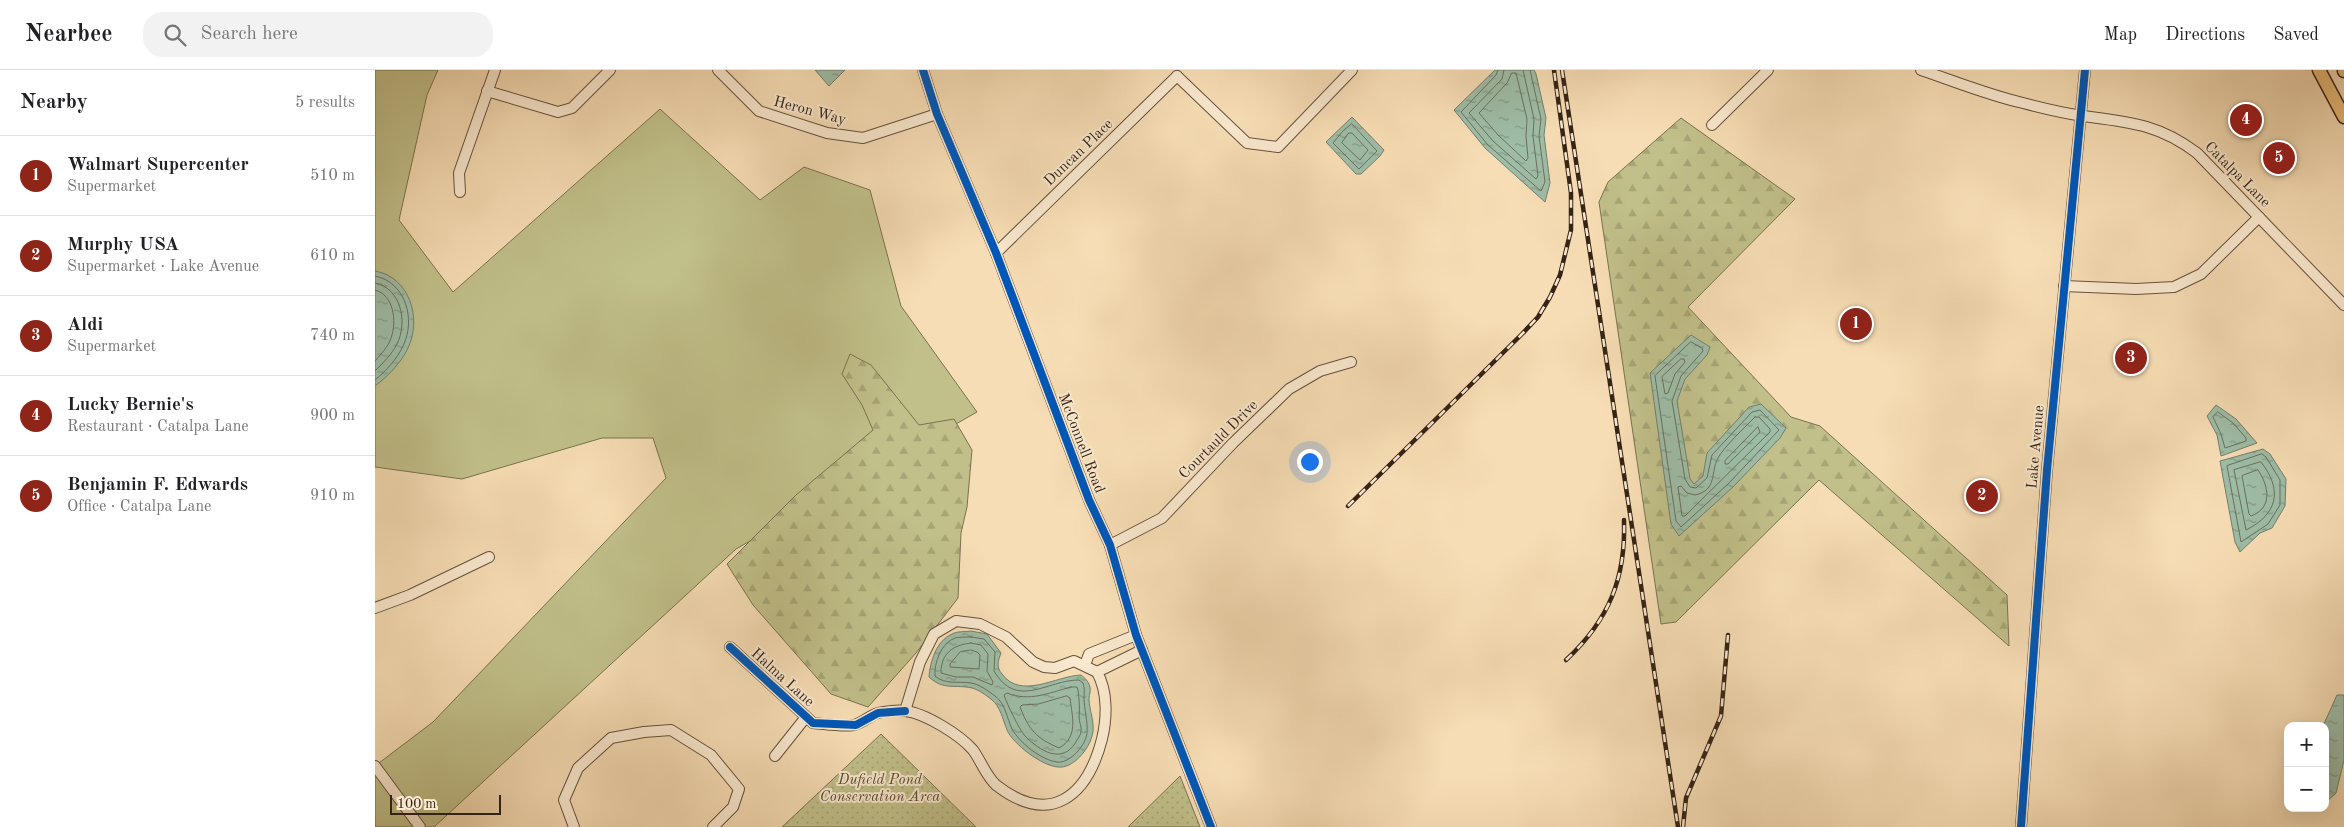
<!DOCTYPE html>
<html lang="en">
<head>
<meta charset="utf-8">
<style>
  :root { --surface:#fff; --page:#f2f2f2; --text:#202124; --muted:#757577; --line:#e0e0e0; --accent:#8f2418 }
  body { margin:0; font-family:"Old Standard TT",serif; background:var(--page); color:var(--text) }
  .controls { position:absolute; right:15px; bottom:15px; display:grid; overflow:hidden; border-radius:10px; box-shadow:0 5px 20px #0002 }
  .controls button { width:45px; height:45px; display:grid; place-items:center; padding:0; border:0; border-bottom:1px solid var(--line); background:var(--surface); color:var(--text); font:25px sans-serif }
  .scale { position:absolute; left:15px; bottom:12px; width:111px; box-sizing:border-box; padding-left:5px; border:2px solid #352315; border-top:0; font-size:14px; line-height:18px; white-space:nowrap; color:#352315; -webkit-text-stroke:4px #fae9cf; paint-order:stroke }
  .you { position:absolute; left:934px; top:391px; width:18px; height:18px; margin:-12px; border:4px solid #fff; border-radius:50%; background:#1a73e8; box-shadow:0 0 0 8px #1a73e833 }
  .badge { display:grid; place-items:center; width:32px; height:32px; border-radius:50%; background:var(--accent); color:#fff; font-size:16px; font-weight:700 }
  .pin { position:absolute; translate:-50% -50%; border:2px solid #fff; box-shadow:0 1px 5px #0006 }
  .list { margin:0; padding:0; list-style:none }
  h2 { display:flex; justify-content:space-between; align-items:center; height:65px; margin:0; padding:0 20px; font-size:21px }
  h2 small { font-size:16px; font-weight:400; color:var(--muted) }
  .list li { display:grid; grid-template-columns:32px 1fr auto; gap:15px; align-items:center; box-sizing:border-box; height:80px; padding:0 20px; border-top:1px solid var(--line) }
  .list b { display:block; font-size:19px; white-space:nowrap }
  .list p { margin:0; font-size:16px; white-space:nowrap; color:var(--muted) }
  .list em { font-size:16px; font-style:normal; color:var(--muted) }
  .icon { flex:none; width:28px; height:28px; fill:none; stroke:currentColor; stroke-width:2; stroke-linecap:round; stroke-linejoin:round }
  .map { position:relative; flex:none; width:1969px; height:757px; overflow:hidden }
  header { display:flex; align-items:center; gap:30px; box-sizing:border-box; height:70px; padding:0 25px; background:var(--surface); border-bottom:1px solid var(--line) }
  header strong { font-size:24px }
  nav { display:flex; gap:28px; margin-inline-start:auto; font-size:18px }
  .search { width:350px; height:45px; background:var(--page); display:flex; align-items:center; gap:12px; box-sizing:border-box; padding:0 18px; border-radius:20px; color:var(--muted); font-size:19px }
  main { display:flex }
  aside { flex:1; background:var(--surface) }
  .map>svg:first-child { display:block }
  .green { fill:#c1c08a; stroke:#7b7250 }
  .forest { fill:url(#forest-firs); stroke:#7b7250 }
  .park { fill:url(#park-dots); stroke:#7b7250 }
  .water { fill:url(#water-ripples); stroke:#747f6d }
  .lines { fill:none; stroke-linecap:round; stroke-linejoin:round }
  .shore { stroke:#6a705e; stroke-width:1 }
  .minor-casing { stroke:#66523d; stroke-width:12 }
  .major-casing { stroke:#352315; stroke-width:15 }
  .minor { stroke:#fae9cf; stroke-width:10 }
  .major { stroke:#ecbe7a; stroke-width:12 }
  .rail-casing { stroke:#352315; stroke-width:4.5 }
  .rail { stroke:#fae9cf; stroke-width:2.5; stroke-dasharray:8; stroke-linecap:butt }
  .cycleway-casing { stroke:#fae9cf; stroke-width:11 }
  .cycleway { stroke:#0057b8; stroke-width:8 }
  .labels { text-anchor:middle; stroke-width:4; stroke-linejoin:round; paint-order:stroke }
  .street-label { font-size:15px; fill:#352315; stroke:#fae9cf }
  .park-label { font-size:15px; font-style:italic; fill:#584a32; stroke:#fae9cf }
</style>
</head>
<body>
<header>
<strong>Nearbee</strong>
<div class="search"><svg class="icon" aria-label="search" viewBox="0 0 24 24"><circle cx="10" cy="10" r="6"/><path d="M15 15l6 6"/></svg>Search here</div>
<nav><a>Map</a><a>Directions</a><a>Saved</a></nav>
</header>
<main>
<aside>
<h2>Nearby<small>5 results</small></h2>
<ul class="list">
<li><span class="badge">1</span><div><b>Walmart Supercenter</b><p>Supermarket</p></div><em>510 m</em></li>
<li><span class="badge">2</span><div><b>Murphy USA</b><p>Supermarket · Lake Avenue</p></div><em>610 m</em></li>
<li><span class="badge">3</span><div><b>Aldi</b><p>Supermarket</p></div><em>740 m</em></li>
<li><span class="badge">4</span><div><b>Lucky Bernie's</b><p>Restaurant · Catalpa Lane</p></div><em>900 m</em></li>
<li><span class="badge">5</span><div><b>Benjamin F. Edwards</b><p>Office · Catalpa Lane</p></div><em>910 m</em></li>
</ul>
</aside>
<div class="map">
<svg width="1969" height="757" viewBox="0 0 1969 757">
  <defs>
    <pattern id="forest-firs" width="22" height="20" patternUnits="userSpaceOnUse" patternTransform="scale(1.25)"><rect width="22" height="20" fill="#c1c08a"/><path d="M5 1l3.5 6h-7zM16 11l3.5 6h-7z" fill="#a6a576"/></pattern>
    <pattern id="park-dots" width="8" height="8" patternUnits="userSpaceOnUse" patternTransform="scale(1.25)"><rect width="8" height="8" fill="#c1c08a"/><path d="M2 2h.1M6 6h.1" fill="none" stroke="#a6a576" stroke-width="1.8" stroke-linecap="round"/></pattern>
    <pattern id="water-ripples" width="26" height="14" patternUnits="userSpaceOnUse" patternTransform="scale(1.25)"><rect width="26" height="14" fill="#9ebda7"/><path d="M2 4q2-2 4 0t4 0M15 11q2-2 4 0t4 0" fill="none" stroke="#829987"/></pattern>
  </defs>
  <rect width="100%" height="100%" fill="#f7ddb5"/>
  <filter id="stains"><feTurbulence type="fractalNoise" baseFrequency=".004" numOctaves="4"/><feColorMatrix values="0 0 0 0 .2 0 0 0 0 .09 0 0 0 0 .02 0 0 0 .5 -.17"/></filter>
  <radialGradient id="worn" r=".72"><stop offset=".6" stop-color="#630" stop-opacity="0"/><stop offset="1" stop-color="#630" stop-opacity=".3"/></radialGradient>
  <!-- green -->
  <polygon class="green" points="0,0 63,0 52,25 24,150 78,222 285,39 385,130 429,97 495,120 526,236 602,342 361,479 59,757 0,757 0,696 58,652 291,408 278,368 227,368 87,409 0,397"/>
  <!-- forest -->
  <g class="forest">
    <polygon points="1306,48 1420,129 1313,237 1416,347 1445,356 1632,525 1634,576 1444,410 1301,552 1286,554 1224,132 1233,112"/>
    <polygon points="475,284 496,295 544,355 579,349 597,380 592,437 586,463 583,528 541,583 493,637 456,624 378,535 352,494 421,425 498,360 487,335 467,304"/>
  </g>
  <!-- park -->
  <g class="park">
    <polygon points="506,664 601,757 407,757"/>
    <polygon points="805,706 825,757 753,757"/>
  </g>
  <!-- water -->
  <g class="water">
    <polygon points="440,0 470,0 454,16"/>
    <polygon points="1120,0 1159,0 1161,4 1171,48 1169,65 1175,113 1170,132 1110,78 1079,40"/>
    <polygon points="977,47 1009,80 1005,86 986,104 981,104 951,72"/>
    <path d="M0,201c35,6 47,48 33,77 -7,15 -20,28 -33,38z"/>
    <polygon points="1316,265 1335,277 1332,285 1310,309 1302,331 1315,409 1319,414 1328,406 1332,383 1374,337 1386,334 1411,358 1405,368 1358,417 1304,466 1296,454 1275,303"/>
    <polygon points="1841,335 1861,349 1882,373 1846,386 1842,365 1832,346"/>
    <polygon points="1888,379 1895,384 1911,409 1910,436 1897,458 1885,463 1865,482 1860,472 1845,391"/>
    <path d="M596,561l16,3 14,19c-3,8 -5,14 1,21 19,26 54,2 79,1 5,4 7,6 9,12 1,5 -1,7 -1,12 0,11 7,26 3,37 -3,13 -19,33 -34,31 -16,-1 -45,-23 -51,-37 -4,-10 -7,-24 -15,-30 -6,-5 -13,-10 -20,-12 -17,-4 -28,3 -43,-11 1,-15 7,-36 23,-43 5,-3 14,-2 19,-3z"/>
    <polygon points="1962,625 1969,625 1969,690 1961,723 1951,732 1950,656 1948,656"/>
  </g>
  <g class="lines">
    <!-- shore -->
    <g class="shore">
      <polyline points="1123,0 1121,5 1086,42 1113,75 1166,121 1170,112 1164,66 1166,49 1155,0"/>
      <polyline points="1129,0 1127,9 1094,43 1118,71 1161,109 1163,106 1158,66 1159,49 1148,0"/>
      <polygon points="1137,3 1141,3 1152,49 1151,66 1153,88 1151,91 1123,65 1104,43 1132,13"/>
      <polygon points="977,54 1002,81 984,99 958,73 968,61"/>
      <polygon points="974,63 977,63 993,80 985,90 967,73"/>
      <path d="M0,206c31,6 41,44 28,70 -6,13 -17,25 -28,34"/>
      <path d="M0,213c26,5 33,39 22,61 -5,10 -14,19 -22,27"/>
      <path d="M0,220c19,5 22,31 16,48 -3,9 -10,16 -16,23"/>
      <polygon points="1316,272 1327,278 1328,281 1306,306 1297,331 1310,409 1315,417 1321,418 1332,408 1337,385 1377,342 1385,340 1404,360 1354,413 1306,457 1301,451 1280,306"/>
      <polygon points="1306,289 1309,289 1310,292 1300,304 1293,323 1290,324 1287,307"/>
      <polygon points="1843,342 1858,353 1871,368 1871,371 1850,378 1846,364 1838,347"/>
      <path d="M1380,347h4l11,12v3l-85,84h-3l-4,-29 3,-1 6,7 8,2c23,-5 15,-23 23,-37 5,-10 28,-32 37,-41z"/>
      <polygon points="1383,357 1385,362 1353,394 1350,394 1350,391"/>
      <polygon points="1887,384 1891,387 1905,410 1905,435 1893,454 1866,472 1852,396"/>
      <path d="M1886,392c22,28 17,52 -15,68l-12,-60z"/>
      <path d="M1883,400c11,16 15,38 -7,46l-2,-2 -7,-38z"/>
      <path d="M596,567l13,2 11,13 -1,19c23,39 53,9 85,9l4,3c2,7 1,9 1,15 0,11 4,23 3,34 0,12 -17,32 -30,30 -16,-2 -37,-19 -45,-33 -5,-11 -7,-26 -17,-33 -7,-5 -16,-12 -24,-13 -12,-2 -26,2 -36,-7 -1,-13 6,-33 20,-38 4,-1 11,-1 16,-1z"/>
      <path d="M596,573l10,2 7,9 -1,17 6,11 -1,3 -19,-8h-17l-15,-4c0,-20 12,-28 30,-30z"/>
      <polygon points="596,580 602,582 605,585 604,599 575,597 575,594 585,582"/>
      <path d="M696,617h6c2,4 3,24 2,30 0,5 3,10 2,15 0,3 -4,7 -5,10 -14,23 -36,9 -51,-6 -6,-7 -18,-32 -21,-41l3,-2c23,9 41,0 64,-6z"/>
      <path d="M692,626l3,2c2,18 9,39 -11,50 -23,-10 -30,-18 -39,-41l2,-2 16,-1z"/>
    </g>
    <!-- minor casing -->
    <g class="minor-casing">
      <g id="minor">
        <polyline points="343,0 384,41 452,63 488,68 562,44"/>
        <polyline points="548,0 562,44 621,183 714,430 735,475 761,565 836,757"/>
        <path d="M1546,0c33,11 67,25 102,33 19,5 40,10 60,13 46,6 76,8 114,37l147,152"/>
        <polyline points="802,6 872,73 903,77 977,0"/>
        <polyline points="112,21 183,42 197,38 235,0"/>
        <polyline points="1337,55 1393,0"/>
        <polyline points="85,122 84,103 120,0"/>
        <polyline points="621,183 802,6"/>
        <polyline points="1689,216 1761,219 1799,217 1826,204 1884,147"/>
        <polyline points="735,475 787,448 858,373 914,319 945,301 976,292"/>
        <polyline points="0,538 35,525 114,487"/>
        <path d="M355,577l83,76c13,1 28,4 41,2 9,-2 16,-10 24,-12 7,-2 20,-3 27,-2 20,2 55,24 68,39 8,11 13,26 23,35 54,42 91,12 106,-46 5,-21 6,-47 -5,-67"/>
        <polyline points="710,595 714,584 761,565"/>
        <polyline points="722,602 767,580"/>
        <polyline points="530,641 545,592 559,564 581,551 605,554 631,567 658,592 669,597 680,598 699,591 722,602"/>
        <polyline points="400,686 431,647"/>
        <polyline points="0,696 45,757"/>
        <polyline points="199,757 189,730 203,698 236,668 269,662 296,660 336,685 364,719 358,737 338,757"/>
        <polyline points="1646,757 1672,400 1710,0"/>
      </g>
    </g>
    <!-- major casing -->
    <g class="major-casing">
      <g id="major">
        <polyline points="1944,0 1969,47"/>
        <polyline points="1969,0 1969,1"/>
      </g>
    </g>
    <!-- minor -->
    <use href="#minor" class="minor"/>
    <!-- major -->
    <use href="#major" class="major"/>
    <!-- rail casing -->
    <g class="rail-casing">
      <g id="rail">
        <polyline points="1187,0 1303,757"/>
        <polyline points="973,436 1147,264 1163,247 1175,227 1185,205 1196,160 1196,123 1179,0"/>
        <path d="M1191,590c43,-40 60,-82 58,-140"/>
        <polyline points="1308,757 1311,728 1346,646 1353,565"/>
      </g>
    </g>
    <!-- rail -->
    <use href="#rail" class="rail"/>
    <!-- cycleway casing -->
    <g class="cycleway-casing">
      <g id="cycleway">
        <polyline points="548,0 562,44 621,183 714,430 735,475 761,565 836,757"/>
        <polyline points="355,577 438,653 481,655 503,643 530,641"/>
        <polyline points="1646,757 1672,400 1710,0"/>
      </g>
    </g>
    <!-- cycleway -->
    <use href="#cycleway" class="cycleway"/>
  </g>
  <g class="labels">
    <!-- street labels -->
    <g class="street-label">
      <text transform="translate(435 40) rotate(15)" y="5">Heron Way</text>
      <text transform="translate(703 82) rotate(-44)" y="5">Duncan Place</text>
      <text transform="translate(1863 104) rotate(45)" y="5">Catalpa Lane</text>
      <text transform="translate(843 369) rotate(-45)" y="5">Courtauld Drive</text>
      <text transform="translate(707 373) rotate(69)" y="5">McConnell Road</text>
      <text transform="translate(1660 377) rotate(-85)" y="5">Lake Avenue</text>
      <text transform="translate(408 607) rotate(42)" y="5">Halma Lane</text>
    </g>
    <!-- park labels -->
    <g class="park-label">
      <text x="505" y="714">Dufield Pond<tspan x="505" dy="17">Conservation Area</tspan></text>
    </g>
  </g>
  <rect width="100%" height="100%" filter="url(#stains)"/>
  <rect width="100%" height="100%" fill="url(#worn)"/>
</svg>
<div class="controls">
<button>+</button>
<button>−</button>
</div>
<div class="scale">100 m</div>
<div class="you"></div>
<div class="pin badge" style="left:1481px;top:254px">1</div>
<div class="pin badge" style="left:1607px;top:426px">2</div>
<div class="pin badge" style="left:1756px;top:288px">3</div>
<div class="pin badge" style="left:1871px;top:50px">4</div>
<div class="pin badge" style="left:1904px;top:88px">5</div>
</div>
</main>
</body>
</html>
